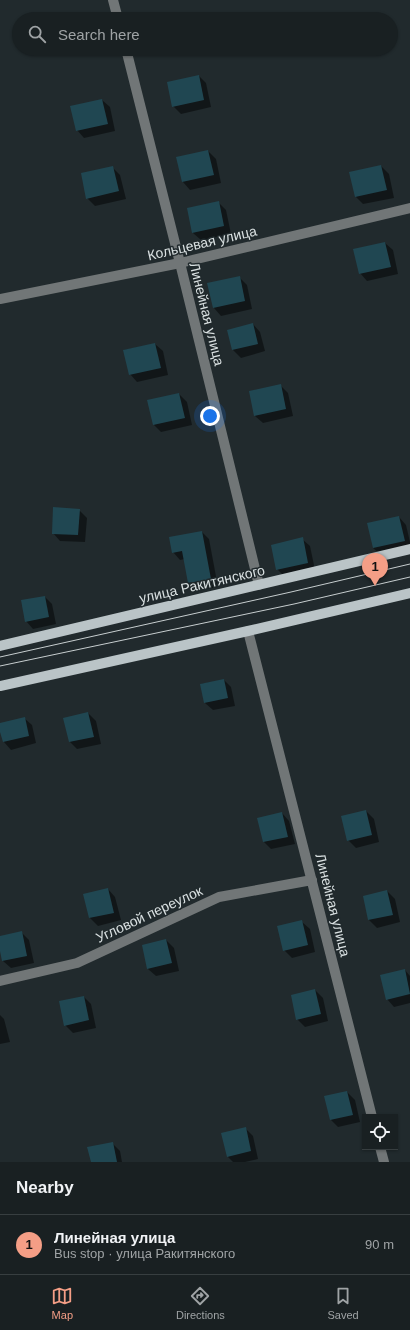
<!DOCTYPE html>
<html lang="en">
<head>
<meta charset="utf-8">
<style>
  :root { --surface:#192022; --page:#262d2f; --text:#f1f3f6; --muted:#9fa3a5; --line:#373e40; --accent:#f49e86 }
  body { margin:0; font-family:Arial,sans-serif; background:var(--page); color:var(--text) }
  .controls { position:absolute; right:12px; bottom:12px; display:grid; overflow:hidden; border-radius:0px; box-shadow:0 1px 3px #0004 }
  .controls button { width:36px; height:36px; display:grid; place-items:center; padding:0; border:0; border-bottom:1px solid var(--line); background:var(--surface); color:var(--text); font:20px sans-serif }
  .you { position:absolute; left:210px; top:416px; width:14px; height:14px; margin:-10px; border:3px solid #fff; border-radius:50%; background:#1a73e8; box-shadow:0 0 0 6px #1a73e833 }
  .badge { display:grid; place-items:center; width:26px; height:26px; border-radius:50%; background:var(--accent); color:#111; font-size:13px; font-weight:700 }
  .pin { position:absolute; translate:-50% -33px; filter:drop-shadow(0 1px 2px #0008) }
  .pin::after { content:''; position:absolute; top:21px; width:14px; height:12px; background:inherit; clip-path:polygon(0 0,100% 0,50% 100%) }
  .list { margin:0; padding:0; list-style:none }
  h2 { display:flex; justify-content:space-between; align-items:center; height:52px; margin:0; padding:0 16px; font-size:17px }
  h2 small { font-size:13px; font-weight:400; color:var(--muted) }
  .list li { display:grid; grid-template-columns:26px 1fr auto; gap:12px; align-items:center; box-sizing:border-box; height:60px; padding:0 16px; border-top:1px solid var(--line) }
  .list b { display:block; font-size:15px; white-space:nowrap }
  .list p { margin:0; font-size:13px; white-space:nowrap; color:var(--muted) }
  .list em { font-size:13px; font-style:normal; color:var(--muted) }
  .icon { flex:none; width:22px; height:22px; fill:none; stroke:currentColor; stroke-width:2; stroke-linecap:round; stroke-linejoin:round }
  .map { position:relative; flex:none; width:410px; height:1162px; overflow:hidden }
  .search { position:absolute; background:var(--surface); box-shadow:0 1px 3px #0004; left:12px; right:12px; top:12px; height:44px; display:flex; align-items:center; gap:10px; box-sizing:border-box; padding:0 14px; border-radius:22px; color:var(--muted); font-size:15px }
  .sheet { height:112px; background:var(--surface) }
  nav { display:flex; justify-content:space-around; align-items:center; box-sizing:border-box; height:56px; border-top:1px solid var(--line); background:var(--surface); font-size:11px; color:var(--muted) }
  nav a { display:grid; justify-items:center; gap:2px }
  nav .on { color:var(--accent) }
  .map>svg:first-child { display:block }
  .shadow { fill:#0007 }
  .building { fill:#204752 }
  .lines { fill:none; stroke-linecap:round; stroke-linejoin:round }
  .minor { stroke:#717677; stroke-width:10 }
  .major { stroke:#bac4c7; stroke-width:10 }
  .tram { stroke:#c7cecf; stroke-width:1 }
  .labels { text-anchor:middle; stroke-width:3; stroke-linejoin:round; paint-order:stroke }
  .street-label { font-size:14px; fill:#dae1e2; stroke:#212a2d }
</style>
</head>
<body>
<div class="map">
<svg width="410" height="1162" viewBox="0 0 410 1162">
  <rect width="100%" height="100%" fill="#212a2d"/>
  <!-- shadow -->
  <g class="shadow">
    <polygon points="199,76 206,83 211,107 181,114 173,106"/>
    <polygon points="102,100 110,107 115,131 84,138 77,130"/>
    <polygon points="208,151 216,159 221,183 190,190 183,182 177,158"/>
    <polygon points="381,166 389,174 394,198 363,204 356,197"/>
    <polygon points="113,168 120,175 126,199 95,206 87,198"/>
    <polygon points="218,202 226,210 231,234 201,240 193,233 188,209"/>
    <polygon points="385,243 393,250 398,274 367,281 360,273"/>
    <polygon points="239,277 247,285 252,309 221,316 214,308 209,284"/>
    <polygon points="253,324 260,332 265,351 241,358 233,350 228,331"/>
    <polygon points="155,344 163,351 168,375 137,382 130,374 124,350"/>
    <polygon points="280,385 288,393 293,416 263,423 255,416"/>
    <polygon points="179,394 187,402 192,425 161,432 154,425"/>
    <polygon points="79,510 87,518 85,542 60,541 53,533"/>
    <polygon points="399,517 406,525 410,542 410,549 381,555 373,548"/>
    <polygon points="202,532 209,539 218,587 197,591 189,583 185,559 180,560 173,552"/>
    <polygon points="302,539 310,546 315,570 285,577 277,569"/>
    <polygon points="45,597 52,604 56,624 33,629 26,621"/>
    <polygon points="224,680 231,687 235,706 213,710 205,703 201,684"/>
    <polygon points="88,713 96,721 101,744 77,749 70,742"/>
    <polygon points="24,718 32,725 36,743 11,750 4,742 0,724"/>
    <polygon points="366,811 374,819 379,842 356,848 348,840"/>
    <polygon points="282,813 289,821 295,844 271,849 264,842"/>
    <polygon points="108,889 115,897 121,920 98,926 90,918 85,895"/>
    <polygon points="387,891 395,899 400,922 377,928 369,920 364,897"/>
    <polygon points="302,922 310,929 315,952 292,958 284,950"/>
    <polygon points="21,932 29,940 34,963 11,968 3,961 0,946 0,937"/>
    <polygon points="166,940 174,948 179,971 156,976 148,969"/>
    <polygon points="405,970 410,976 410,1003 394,1007 387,999"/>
    <polygon points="315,990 323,998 328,1021 305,1027 297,1019"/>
    <polygon points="84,997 91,1004 96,1028 73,1033 65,1025"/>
    <polygon points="0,1015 4,1019 10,1042 0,1044"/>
    <polygon points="347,1092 355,1100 360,1122 338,1127 331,1120"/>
    <polygon points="245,1128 253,1136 258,1159 245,1162 233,1162 228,1157"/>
    <polygon points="112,1143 120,1151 122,1162 92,1162"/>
  </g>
  <!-- building -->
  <g class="building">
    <polygon points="199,75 204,100 172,107 167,82"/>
    <polygon points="102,99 108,124 76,131 70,106"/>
    <polygon points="208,150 214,175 182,182 176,157"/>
    <polygon points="381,165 387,190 355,197 349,172"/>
    <polygon points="113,166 119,191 86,199 81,173"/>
    <polygon points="219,201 224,226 192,233 187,208"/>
    <polygon points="385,242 391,267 359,274 353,249"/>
    <polygon points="240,276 245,301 213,308 207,283"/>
    <polygon points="253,323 258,344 232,350 227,330"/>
    <polygon points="155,343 161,368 129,375 123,350"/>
    <polygon points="281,384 286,409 254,416 249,391"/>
    <polygon points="179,393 185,418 153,425 147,400"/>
    <polygon points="53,507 80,509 78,535 52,534"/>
    <polygon points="399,516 405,541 373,548 367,523"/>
    <polygon points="202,531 211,579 188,583 182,551 172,553 169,537"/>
    <polygon points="303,537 308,563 276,570 271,545"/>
    <polygon points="45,596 49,617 25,622 21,600"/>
    <polygon points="224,679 228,698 204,703 200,684"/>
    <polygon points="88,712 94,737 69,742 63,718"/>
    <polygon points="25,717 29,736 3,742 0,732 0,723"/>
    <polygon points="366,810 372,835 347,841 341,816"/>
    <polygon points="282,812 288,837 263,842 257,818"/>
    <polygon points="108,888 114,913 89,918 83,894"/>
    <polygon points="387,890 393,915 368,920 363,896"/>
    <polygon points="302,920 308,945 283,951 277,926"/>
    <polygon points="22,931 27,956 2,961 0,951 0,936"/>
    <polygon points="166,939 172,963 147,969 142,945"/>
    <polygon points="405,969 410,994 386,1000 380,975"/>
    <polygon points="315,989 321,1014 296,1020 291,995"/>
    <polygon points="84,996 89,1020 64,1026 59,1001"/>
    <polygon points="347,1091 353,1115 330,1120 324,1096"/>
    <polygon points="246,1127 251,1151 227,1157 221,1133"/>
    <polygon points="113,1142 117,1162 91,1162 87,1147"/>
  </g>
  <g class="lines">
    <!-- minor -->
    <g class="minor">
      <polyline points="113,0 118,19"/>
      <polyline points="126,49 180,263 259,585"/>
      <polyline points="0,299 180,263 410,208"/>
      <polyline points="248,631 372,1117"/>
      <polyline points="0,981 77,963 219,897 312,880"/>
      <polyline points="380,1147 384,1162"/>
    </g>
    <!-- major -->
    <g class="major">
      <polyline points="0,646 410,549"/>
      <polyline points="0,686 248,631 410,593"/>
    </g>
    <!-- tram -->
    <g class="tram">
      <polyline points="0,657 291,592 410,564"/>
      <polyline points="0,666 294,604 410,577"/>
    </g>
  </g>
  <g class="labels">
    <!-- street labels -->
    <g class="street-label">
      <text transform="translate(202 243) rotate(-13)" y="5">Кольцевая улица</text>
      <text transform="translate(207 314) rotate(76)" y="5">Линейная улица</text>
      <text transform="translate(202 584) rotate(-13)" y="5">улица Ракитянского</text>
      <text transform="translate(333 905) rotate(76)" y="5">Линейная улица</text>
      <text transform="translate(149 914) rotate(-25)" y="5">Угловой переулок</text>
    </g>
  </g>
</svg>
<div class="controls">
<button><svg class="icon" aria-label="locate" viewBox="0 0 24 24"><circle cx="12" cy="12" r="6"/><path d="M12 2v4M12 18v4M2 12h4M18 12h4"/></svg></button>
</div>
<div class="you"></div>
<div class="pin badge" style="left:375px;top:586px">1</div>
<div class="search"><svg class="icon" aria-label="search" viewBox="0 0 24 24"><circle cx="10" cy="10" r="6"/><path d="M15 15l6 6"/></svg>Search here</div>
</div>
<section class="sheet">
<h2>Nearby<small></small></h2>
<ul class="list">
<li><span class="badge">1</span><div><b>Линейная улица</b><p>Bus stop · улица Ракитянского</p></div><em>90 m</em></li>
</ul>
</section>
<nav>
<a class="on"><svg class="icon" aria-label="map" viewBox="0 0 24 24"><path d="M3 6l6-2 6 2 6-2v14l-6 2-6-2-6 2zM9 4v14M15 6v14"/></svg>Map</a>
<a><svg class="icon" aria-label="directions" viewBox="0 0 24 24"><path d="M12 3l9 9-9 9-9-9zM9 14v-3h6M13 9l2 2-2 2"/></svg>Directions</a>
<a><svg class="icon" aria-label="saved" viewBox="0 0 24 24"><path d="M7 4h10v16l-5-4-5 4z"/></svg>Saved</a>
</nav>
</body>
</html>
